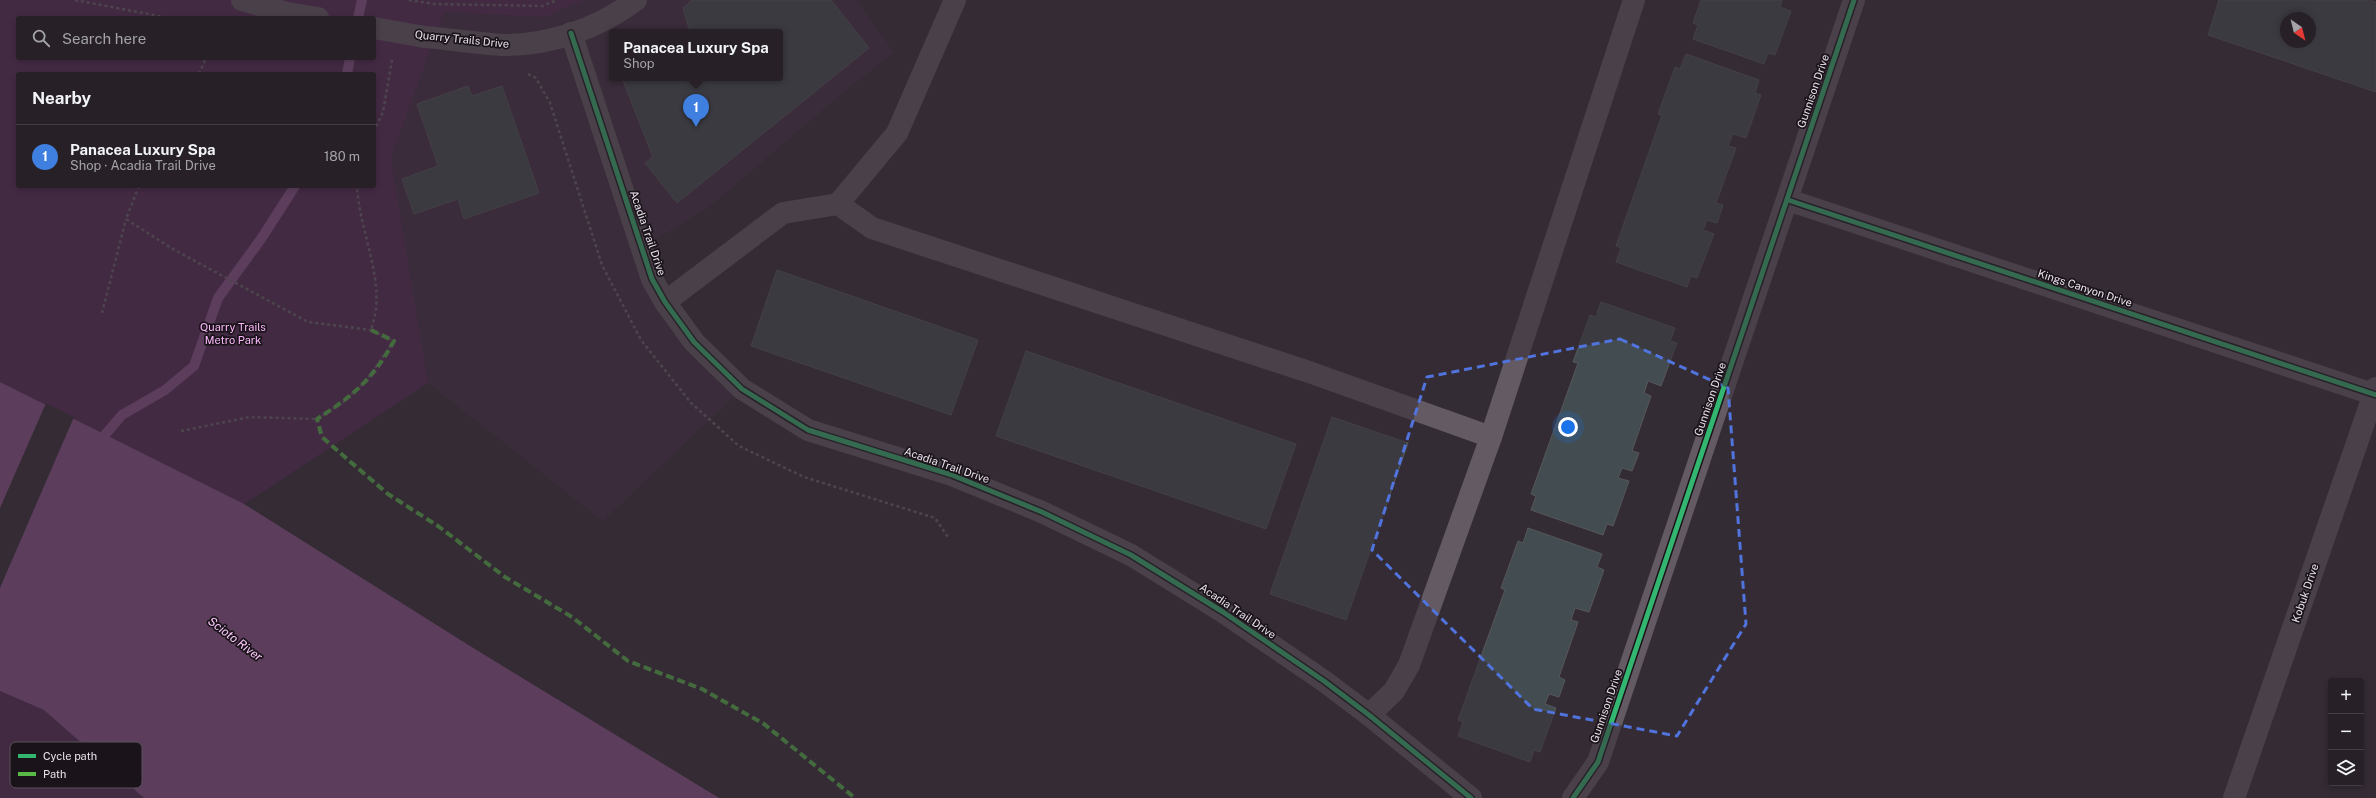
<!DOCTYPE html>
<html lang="en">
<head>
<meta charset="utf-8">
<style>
  :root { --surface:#272127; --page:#332e33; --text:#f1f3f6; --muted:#a4a3a7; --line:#433e44; --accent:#ea580c }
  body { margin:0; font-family:"Public Sans",sans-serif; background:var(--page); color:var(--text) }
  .controls { position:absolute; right:12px; bottom:12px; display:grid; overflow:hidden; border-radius:4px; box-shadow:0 2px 6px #0003 }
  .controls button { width:36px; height:36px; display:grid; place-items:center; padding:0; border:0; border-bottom:1px solid var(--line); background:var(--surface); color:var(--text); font:20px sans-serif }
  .compass { position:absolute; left:2280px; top:12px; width:36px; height:36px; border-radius:50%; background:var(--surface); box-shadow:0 2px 6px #0003; rotate:145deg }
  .you { position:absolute; left:1568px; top:427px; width:14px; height:14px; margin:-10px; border:3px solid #fff; border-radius:50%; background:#1a73e8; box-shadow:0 0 0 6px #1a73e833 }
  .badge { display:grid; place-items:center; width:26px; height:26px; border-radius:50%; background:var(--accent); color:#fff; font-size:13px; font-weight:700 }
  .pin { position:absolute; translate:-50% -33px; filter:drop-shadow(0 1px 2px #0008) }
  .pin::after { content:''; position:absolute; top:21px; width:14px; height:12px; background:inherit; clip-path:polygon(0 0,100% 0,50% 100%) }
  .popup { position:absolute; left:609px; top:29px; width:174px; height:52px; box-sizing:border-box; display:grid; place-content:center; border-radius:4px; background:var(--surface); filter:drop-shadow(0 1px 3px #0005); font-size:13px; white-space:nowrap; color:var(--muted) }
  .popup b { font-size:15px; color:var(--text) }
  .popup::after { content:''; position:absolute; left:50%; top:100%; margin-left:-8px; border:8px solid transparent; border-top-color:var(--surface) }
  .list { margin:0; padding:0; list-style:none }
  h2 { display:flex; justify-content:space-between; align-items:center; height:52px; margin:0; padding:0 16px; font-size:17px }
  h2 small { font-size:13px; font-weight:400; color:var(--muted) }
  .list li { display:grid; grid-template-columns:26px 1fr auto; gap:12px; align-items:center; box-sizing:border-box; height:64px; padding:0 16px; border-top:1px solid var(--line) }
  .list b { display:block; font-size:15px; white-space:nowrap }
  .list p { margin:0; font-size:13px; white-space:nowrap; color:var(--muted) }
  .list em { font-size:13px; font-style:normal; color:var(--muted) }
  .icon { flex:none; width:22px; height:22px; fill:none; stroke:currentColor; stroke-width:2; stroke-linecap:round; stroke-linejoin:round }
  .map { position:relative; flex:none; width:2376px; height:798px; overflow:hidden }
  .search { position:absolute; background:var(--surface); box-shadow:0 2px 6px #0003; left:16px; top:16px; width:360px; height:44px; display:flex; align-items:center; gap:10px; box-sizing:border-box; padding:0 14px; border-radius:4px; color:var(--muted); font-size:15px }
  .panel { position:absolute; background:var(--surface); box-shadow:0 2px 6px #0003; left:16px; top:72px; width:360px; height:116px; border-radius:4px }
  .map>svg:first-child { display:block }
  .built { fill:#402e40; fill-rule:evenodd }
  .green { fill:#542955; fill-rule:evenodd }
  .water { fill:#8d548d }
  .pier { fill:#342c34 }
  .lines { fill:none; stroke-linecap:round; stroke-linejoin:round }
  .stream { stroke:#8d548d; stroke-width:10 }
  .building { fill:#434c50; stroke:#56575b; fill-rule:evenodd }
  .path { stroke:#6c656c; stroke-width:2.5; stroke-dasharray:3 3; stroke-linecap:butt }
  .minor { stroke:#635a63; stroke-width:22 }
  .minor-bridge { stroke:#635a63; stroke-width:22 }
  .quiet { stroke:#58b947; stroke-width:4; stroke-dasharray:8 4; stroke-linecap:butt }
  .cycleway-casing { stroke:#1a141a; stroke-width:8 }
  .cycleway { stroke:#33b770; stroke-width:5 }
  .marked { fill:none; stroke:#5073dd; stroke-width:3; stroke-dasharray:8 5; stroke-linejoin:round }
  .labels { text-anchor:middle; stroke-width:3.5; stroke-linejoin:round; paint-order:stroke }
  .street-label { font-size:11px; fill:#ebe1eb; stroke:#1a141a }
  .park-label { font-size:11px; fill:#fdb8fd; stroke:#1a141a }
  .water-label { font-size:12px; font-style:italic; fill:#fecafe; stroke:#1a141a }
  .key { fill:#1a141a; stroke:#595259; stroke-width:1 }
  .key-label { font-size:11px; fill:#ebe1eb }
</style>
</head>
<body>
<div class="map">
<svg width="2376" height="798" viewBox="0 0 2376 798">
  <rect width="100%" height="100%" fill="#342c34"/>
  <!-- built -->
  <path class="built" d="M584,0h272l38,52 -43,34 -142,121 -67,41 10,31 90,110 -139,132 -175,-138 -37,-225 53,-146 99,5zM612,32h168v46h-168z"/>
  <!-- green -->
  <g class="green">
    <path d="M0,0h584l-40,17 -100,-5 -53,146 37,225 -184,121 -244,-122zM18,18h356v40h-356zM18,74h356v112h-356z"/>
    <polygon points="0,691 44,710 144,798 0,798"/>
  </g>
  <!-- water -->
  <polygon class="water" points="0,382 244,504 470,646 719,798 144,798 44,710 0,691"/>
  <!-- pier -->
  <polygon class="pier" points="46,403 74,417 0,588 0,508"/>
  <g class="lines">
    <!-- stream -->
    <g class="stream">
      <polyline points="358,18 362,0"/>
      <polyline points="347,74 350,58"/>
      <polyline points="97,444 122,415 165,390 194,366 218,298 261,239 295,186"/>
    </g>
  </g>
  <!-- building -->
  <g class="building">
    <polygon points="692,0 831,0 869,48 677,203 645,163 653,157 622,78 780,78 780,32 690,32 683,8"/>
    <polygon points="1701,0 1782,0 1780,7 1791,11 1775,55 1768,53 1764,64 1693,39 1698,25 1693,23"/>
    <path d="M2219,0h150l7,2v90l-168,-57zM2286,18h24v24h-24z"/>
    <polygon points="1686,54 1759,80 1755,93 1761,95 1746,138 1733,134 1728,146 1736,148 1716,203 1723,205 1717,223 1707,220 1703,230 1714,234 1697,278 1691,276 1687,287 1616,262 1621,248 1616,246 1662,115 1658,114 1675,67 1680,69"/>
    <polygon points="468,86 472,96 502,86 539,193 464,219 458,199 414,214 402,179 438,166 417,104"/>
    <polygon points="777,270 978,340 951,415 751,346"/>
    <polygon points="1601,302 1675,328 1670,341 1677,343 1661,386 1648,381 1644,393 1651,396 1632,451 1639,453 1632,471 1622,468 1618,478 1629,481 1613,526 1607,524 1603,535 1531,510 1536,496 1531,494 1578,363 1573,362 1590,315 1596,317"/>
    <polygon points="1026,351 1296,444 1266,529 996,436"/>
    <polygon points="1332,417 1408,443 1346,620 1270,594"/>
    <polygon points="1528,528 1602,554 1597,567 1604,570 1589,612 1575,608 1571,620 1578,622 1559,677 1565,680 1559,697 1549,694 1545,704 1556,708 1540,752 1534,750 1530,762 1458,736 1463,722 1458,720 1505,590 1501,588 1518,541 1523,543"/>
  </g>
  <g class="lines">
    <!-- path -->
    <g class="path">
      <polyline points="75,0 169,18"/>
      <polyline points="409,0 434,4 542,6 557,0"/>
      <polyline points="199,74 206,58"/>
      <polyline points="528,74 536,78 550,103 602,265 641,340 691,403 739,446 804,477 935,518 948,537"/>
      <polyline points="374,132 383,112 392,60"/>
      <polyline points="139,186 126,219 171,248 308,322 371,330"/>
      <polyline points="102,313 126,219"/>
      <path d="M181,431l69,-14 67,2 26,-17 23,-21 28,-40 -23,-11c2,-7 4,-14 5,-21 4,-41 -17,-82 -19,-123"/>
    </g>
    <!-- minor -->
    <g class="minor">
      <polyline points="242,0 287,13 318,18"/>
      <polyline points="571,33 652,279 665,302 694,342 742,389 808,430 952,475 1042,512 1131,555 1223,612 1324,681 1369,715 1471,798"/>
      <path d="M425,37c27,2 54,7 80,8 46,0 94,-17 131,-45"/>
      <polyline points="1788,200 2376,395"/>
      <polyline points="838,204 897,133 955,0"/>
      <polyline points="665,302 783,213 838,204 872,228 1309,372 1491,437"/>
      <polyline points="1369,715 1394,691 1409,665 1491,437 1634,0"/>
      <polyline points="1573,798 1598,762 1854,0"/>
      <polyline points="2234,798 2376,388"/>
    </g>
    <!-- minor-bridge -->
    <polyline class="minor-bridge" points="374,28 425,37"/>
    <!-- quiet -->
    <path class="quiet" d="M371,330l23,11c-21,38 -41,55 -77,78l5,18 24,21 42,36 50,32 67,51 67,40 56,44 74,28 62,35 91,74"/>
    <!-- cycleway casing -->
    <g class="cycleway-casing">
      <g id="cycleway">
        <polyline points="571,33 652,279 665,302 694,342 742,389 808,430 952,475 1042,512 1131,555 1223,612 1324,681 1369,715 1471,798"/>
        <polyline points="1788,200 2376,395"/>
        <polyline points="1573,798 1598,762 1854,0"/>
      </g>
    </g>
    <!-- cycleway -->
    <use href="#cycleway" class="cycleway"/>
  </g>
  <!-- marked area -->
  <path d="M0 0H2376V798H0ZM1620,339l108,49 18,236 -69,112 -144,-27 -161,-159 55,-173z" fill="#342c34" fill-opacity=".55" fill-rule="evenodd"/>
  <path class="marked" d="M1620,339l108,49 18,236 -69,112 -144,-27 -161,-159 55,-173z"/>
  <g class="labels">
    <!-- street labels -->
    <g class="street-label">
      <text transform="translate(462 39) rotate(6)" y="4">Quarry Trails Drive</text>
      <text transform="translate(1813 91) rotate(-71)" y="4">Gunnison Drive</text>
      <text transform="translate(648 233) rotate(71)" y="4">Acadia Trail Drive</text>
      <text transform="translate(2085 288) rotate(18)" y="4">Kings Canyon Drive</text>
      <text transform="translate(1710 399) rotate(-71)" y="4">Gunnison Drive</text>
      <text transform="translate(947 465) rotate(19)" y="4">Acadia Trail Drive</text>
      <text transform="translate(2305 593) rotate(-71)" y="4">Kobuk Drive</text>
      <text transform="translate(1238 611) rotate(34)" y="4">Acadia Trail Drive</text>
      <text transform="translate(1606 706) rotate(-71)" y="4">Gunnison Drive</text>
    </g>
    <!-- park labels -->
    <g class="park-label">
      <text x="233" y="331">Quarry Trails<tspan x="233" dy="13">Metro Park</tspan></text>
    </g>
    <!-- water labels -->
    <g class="water-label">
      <text transform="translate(235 639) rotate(37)" y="4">Scioto River</text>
    </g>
  </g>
  <!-- legend -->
  <rect x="10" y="742" width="132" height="46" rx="6" class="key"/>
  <rect x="18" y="754" width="18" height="4" fill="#33b770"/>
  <rect x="18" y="772" width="18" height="4" fill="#58b947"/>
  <g class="key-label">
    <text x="43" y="760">Cycle path</text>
    <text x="43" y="778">Path</text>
  </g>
</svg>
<div class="controls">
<button>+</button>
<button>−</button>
<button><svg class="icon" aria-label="layers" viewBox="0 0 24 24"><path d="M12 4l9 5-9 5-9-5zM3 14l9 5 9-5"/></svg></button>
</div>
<svg class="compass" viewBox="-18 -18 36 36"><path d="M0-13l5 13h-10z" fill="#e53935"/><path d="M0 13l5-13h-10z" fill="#a4a3a7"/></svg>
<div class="you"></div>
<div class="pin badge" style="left:696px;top:127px;background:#3f7fe0">1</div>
<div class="popup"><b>Panacea Luxury Spa</b>Shop</div>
<div class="search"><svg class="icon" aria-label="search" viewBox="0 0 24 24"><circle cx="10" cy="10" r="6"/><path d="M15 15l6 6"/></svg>Search here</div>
<section class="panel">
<h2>Nearby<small></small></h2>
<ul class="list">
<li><span class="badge" style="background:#3f7fe0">1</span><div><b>Panacea Luxury Spa</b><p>Shop · Acadia Trail Drive</p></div><em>180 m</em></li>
</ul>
</section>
</div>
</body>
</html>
